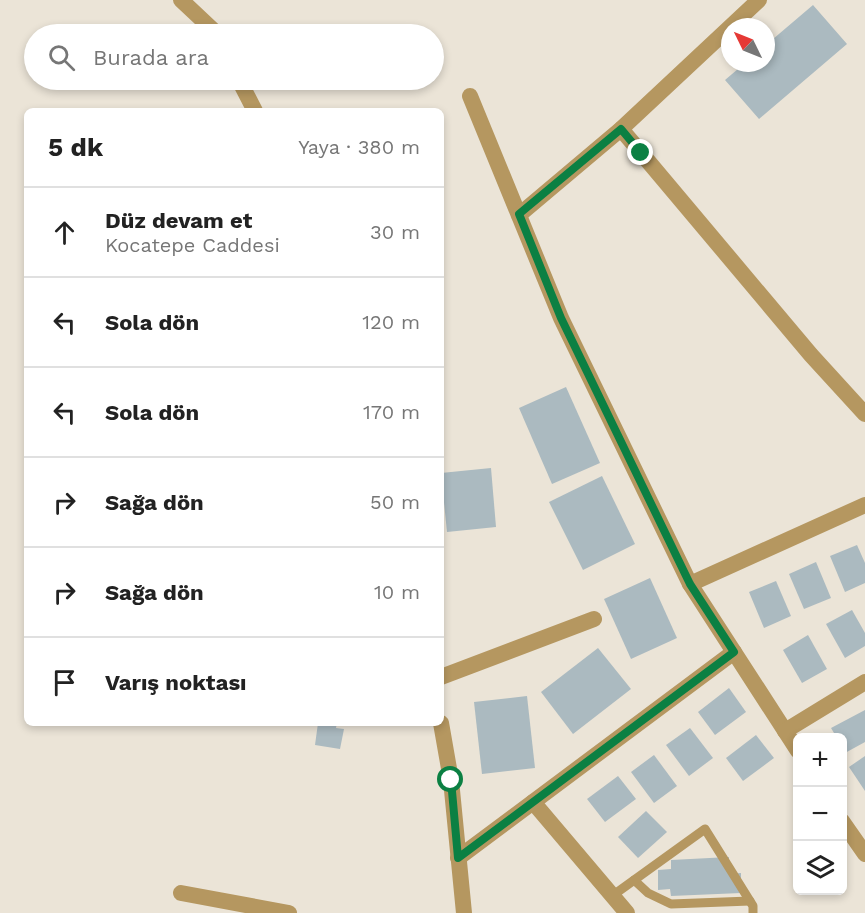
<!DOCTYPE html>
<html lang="tr">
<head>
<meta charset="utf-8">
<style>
  :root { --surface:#fff; --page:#f2f2f2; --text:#222; --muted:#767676; --line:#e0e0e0 }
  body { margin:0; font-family:"Work Sans",sans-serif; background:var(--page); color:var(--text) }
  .controls { position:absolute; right:18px; bottom:18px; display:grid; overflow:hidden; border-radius:9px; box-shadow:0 3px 9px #0003 }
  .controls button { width:54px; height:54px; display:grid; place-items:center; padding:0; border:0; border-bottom:2px solid var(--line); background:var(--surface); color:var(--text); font:30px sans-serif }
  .compass { position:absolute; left:721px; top:18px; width:54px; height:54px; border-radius:50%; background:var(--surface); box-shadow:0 3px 9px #0003; rotate:313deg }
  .stop { position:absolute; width:18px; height:18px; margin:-14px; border:4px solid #0b8043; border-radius:50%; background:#fff }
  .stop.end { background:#0b8043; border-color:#fff; box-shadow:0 2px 6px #0008 }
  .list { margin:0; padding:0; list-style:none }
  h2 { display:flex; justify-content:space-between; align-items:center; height:78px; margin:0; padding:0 24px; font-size:26px }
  h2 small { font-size:20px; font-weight:400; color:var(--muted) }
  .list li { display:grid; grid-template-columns:39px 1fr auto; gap:18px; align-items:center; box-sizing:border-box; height:90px; padding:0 24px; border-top:2px solid var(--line) }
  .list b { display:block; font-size:22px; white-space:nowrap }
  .list p { margin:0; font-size:20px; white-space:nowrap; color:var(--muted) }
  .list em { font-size:20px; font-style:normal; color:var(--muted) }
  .icon { flex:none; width:33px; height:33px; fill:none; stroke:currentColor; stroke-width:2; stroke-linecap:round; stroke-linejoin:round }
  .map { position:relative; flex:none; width:865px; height:913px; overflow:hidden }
  .search { position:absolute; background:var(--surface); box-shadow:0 3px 9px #0003; left:24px; top:24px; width:420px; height:66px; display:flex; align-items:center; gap:15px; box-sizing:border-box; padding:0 21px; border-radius:33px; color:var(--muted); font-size:22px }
  .panel { position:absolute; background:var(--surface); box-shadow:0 3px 9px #0003; left:24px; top:108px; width:420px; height:618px; border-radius:9px }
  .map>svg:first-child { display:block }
  .building { fill:#abbac0 }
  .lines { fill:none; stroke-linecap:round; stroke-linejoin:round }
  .service { stroke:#b59760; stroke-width:9 }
  .minor { stroke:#b59760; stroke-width:16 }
  .tertiary { stroke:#b59760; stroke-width:16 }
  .route { stroke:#0b8043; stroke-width:8 }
</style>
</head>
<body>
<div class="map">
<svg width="865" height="913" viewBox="0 0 865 913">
  <rect width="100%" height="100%" fill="#ebe4d7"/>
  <!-- building -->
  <g class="building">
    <polygon points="813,5 847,44 759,119 725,80 745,63 766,63 766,45"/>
    <polygon points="566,387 600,463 552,484 519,408"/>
    <polygon points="491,468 496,527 447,532 441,473"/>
    <polygon points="602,476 635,544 583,570 549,502"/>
    <polygon points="857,545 865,563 865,583 845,592 830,556"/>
    <polygon points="816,562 831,598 804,609 789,574"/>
    <polygon points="650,578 677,638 631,659 604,599"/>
    <polygon points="776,581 791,616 764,628 749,592"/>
    <polygon points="852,610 865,633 865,646 845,658 826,624"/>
    <polygon points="808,635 827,669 802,683 783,650"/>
    <polygon points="598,648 631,689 573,734 541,692"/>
    <polygon points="729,688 746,712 715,735 698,712"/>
    <polygon points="527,696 535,768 482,774 474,702"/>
    <polygon points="865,710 865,742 845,753 842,749 842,738 837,738 831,728"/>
    <polygon points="318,723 337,723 336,728 344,729 340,749 315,745"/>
    <polygon points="690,728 713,758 689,776 666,745"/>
    <polygon points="756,735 774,758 743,781 726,758"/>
    <polygon points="654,755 677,786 654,803 631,772"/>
    <polygon points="865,756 865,791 849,767"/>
    <polygon points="618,776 636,799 605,822 587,799"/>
    <polygon points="646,811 667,832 638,858 618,837"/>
    <polygon points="729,857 729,874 741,873 741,893 671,896 670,889 658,890 658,870 671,869 671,860"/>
  </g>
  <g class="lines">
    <!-- service -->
    <g class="service">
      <polyline points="634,880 648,893 671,904 750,901"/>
      <polyline points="612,896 705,829 753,906 753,913"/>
    </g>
    <!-- minor -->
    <g class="minor">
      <polyline points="470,96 561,318 690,584 798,751"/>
      <polyline points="621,129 811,355 865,414"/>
      <polyline points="519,215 621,129 759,0"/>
      <polyline points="690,584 865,505"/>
      <polyline points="441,677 594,619"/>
      <polyline points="785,731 865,682"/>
      <polyline points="533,802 627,913"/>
      <polyline points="842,821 865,854"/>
      <polyline points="458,858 734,652"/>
      <polyline points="181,893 289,913"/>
    </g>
    <!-- tertiary -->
    <g class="tertiary">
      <polyline points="181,0 213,30 216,34"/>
      <polyline points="239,80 255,111"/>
      <polyline points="441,723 451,780 464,913"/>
    </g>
  </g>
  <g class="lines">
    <!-- route -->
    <polyline class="route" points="451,780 458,858 734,652 690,584 561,318 519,214 621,129 641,153"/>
  </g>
</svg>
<div class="controls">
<button>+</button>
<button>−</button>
<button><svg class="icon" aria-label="layers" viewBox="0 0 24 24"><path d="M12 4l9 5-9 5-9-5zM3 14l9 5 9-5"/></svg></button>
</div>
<svg class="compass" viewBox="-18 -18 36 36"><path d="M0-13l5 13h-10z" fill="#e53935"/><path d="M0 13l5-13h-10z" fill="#767676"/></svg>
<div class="stop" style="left:451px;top:780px"></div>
<div class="stop end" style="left:641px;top:153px"></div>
<div class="search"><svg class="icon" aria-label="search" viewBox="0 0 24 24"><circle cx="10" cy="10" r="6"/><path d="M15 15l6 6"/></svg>Burada ara</div>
<section class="panel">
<h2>5 dk<small>Yaya · 380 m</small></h2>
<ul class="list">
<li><svg class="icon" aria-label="ahead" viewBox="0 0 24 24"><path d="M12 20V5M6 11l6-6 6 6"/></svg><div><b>Düz devam et</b><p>Kocatepe Caddesi</p></div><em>30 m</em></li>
<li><svg class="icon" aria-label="left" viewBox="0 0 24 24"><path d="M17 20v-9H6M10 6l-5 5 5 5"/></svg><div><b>Sola dön</b></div><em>120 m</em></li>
<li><svg class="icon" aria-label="left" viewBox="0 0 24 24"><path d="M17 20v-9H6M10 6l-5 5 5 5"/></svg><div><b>Sola dön</b></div><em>170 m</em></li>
<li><svg class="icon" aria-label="right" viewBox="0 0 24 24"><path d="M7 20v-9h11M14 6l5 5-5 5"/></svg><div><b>Sağa dön</b></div><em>50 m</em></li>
<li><svg class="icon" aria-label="right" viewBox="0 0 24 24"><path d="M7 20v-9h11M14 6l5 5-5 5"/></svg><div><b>Sağa dön</b></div><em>10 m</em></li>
<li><svg class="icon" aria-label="arrive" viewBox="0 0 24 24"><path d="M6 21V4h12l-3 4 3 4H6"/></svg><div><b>Varış noktası</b></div></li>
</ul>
</section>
</div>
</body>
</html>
